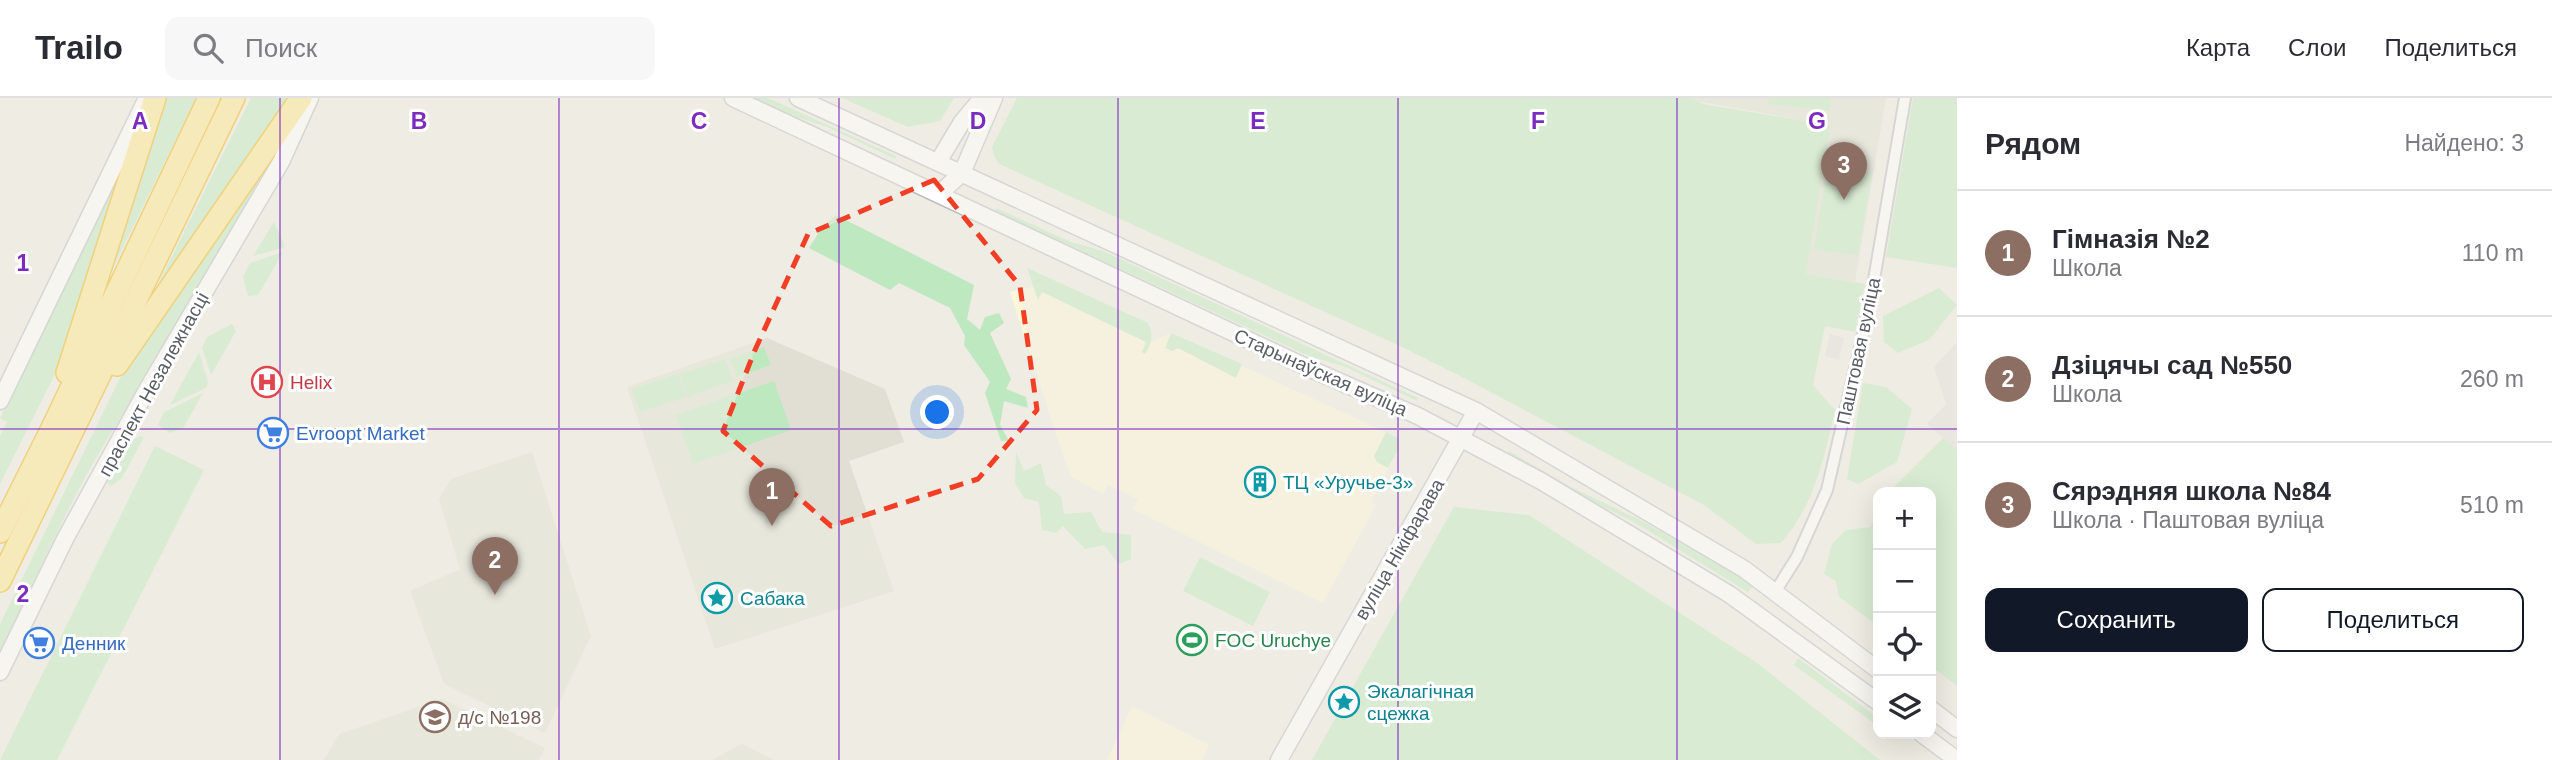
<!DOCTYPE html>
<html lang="ru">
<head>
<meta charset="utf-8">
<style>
  :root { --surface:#fff; --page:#f7f7f7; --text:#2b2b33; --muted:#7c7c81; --line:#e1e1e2; --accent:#111827 }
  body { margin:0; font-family:Arial,sans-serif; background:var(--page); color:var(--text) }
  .controls { position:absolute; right:21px; bottom:21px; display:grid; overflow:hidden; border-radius:14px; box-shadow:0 7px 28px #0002 }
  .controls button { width:63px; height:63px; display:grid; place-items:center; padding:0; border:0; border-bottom:2px solid var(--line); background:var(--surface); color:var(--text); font:35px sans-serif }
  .you { position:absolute; left:938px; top:315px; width:24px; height:24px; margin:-18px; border:5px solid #fff; border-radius:50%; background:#1a73e8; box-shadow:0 0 0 10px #1a73e833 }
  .badge { display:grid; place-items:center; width:46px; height:46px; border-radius:50%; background:var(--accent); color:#fff; font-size:23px; font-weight:700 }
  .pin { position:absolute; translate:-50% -58px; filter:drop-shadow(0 2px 4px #0008) }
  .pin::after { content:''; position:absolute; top:37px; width:24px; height:21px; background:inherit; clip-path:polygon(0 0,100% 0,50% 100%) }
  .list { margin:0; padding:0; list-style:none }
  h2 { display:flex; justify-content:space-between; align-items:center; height:91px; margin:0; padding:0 28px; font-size:30px }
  h2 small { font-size:23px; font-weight:400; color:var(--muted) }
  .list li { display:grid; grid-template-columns:46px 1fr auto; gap:21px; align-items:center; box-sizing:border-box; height:126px; padding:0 28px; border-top:2px solid var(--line) }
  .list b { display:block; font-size:26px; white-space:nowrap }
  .list p { margin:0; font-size:23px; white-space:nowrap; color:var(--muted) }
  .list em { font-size:23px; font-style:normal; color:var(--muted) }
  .actions { display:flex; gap:14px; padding:21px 28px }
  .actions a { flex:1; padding:16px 0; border:2px solid var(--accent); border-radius:14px; text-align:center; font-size:24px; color:var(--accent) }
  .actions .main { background:var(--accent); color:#fff }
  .icon { flex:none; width:38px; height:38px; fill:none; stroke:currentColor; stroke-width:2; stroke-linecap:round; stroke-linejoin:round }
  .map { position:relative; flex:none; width:1957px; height:662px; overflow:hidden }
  header { display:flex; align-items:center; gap:42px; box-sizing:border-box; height:98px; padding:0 35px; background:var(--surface); border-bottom:2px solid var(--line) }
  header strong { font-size:33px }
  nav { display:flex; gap:38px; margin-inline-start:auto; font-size:24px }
  .search { width:490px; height:63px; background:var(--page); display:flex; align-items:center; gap:18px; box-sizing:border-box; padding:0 24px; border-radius:14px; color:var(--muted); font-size:26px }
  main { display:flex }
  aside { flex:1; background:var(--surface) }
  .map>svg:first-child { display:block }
  .commercial { fill:#fff7d7 }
  .industrial { fill:#dfded7 }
  .education { fill:#e1dfd3 }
  .green { fill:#bee8bf }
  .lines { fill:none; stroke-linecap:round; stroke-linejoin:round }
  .street-casing { stroke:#b8bbc0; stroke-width:14 }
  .secondary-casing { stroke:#b8bcc2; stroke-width:19 }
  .highway-casing { stroke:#f1b000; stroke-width:24 }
  .street { stroke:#fff; stroke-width:10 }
  .secondary { stroke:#fff; stroke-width:16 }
  .highway { stroke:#ffe689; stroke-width:21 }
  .marked { fill:none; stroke:#f23e25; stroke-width:5; stroke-dasharray:14 9; stroke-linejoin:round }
  .grid { fill:none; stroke:#7b2cbf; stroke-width:2; stroke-opacity:0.55 }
  .labels { text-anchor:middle; stroke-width:6; stroke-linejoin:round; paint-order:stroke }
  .street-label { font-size:19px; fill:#5b5f64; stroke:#fff }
  .health-label { font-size:19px; fill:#be3a42; stroke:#fff; text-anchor:start }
  .shop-label { font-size:19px; fill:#366cbe; stroke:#fff; text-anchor:start }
  .culture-label { font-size:19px; fill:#0d838f; stroke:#fff; text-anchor:start }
  .leisure-label { font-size:19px; fill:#27864d; stroke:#fff; text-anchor:start }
  .education-label { font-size:19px; fill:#785e54; stroke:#fff; text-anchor:start }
  .grid-label { font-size:23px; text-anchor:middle; font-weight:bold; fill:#7b2cbf; stroke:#fff; stroke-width:6; stroke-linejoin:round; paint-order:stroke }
</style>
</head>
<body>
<header>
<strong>Trailo</strong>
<div class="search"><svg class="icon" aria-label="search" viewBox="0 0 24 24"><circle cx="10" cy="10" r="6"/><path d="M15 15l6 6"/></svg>Поиск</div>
<nav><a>Карта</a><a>Слои</a><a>Поделиться</a></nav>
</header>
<main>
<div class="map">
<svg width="1957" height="662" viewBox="0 0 1957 662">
  <rect width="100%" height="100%" fill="#efece3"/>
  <!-- commercial -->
  <g class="commercial">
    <polygon points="1033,189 1146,244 1152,244 1171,235 1398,340 1399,350 1372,402 1375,409 1323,505 1133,411 1138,401 1108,387 1103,396 1072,379 1064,360 1010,194"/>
    <polygon points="1132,608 1209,647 1202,662 1107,662"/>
  </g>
  <!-- industrial -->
  <g class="industrial">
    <polygon points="1830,236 1844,240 1839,262 1825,258"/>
    <polygon points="1957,244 1957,352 1927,326 1946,306 1934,269"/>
  </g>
  <!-- education -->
  <g class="education">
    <polygon points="1680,0 1886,0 1855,184 1806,176 1829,27"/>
    <polygon points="767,240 885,291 904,344 849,363 894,493 715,551 627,289"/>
    <polygon points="532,354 591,538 545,635 444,586 410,493 460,471 439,401 451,381"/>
    <polygon points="442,601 545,650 539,662 324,662 339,636"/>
    <polygon points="742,646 773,662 712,662"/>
  </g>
  <!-- green -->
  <g class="green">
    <polygon points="161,0 196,0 88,221"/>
    <polygon points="251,0 290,0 145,212"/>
    <polygon points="753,0 768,0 896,58 895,61 825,28 787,16"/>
    <polygon points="842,0 954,0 940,23 908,29"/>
    <path d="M1017,0h673l17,7 123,20 -24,149 59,10 -10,48 -30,-6 -12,59 22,25c-11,48 -20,94 -54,133l-25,1 -52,-39 -240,-127 -66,-33 -399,-181 -5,-8 -2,-9z"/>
    <polygon points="1769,0 1831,0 1830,13 1768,6"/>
    <polygon points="1913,0 1957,0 1957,170 1886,159"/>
    <polygon points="134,34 59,268 0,386 0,338 7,324 0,320"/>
    <path d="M283,42l-139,245c-60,78 -100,178 -144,266v-27l119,-244z"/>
    <polygon points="1828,66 1872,74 1858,158 1814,151"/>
    <polygon points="996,110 1071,144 1103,153 1418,300 1417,303 1346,269 1309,258 995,113"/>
    <polygon points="836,117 974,187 967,221 980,232 985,219 999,215 1004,225 990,235 1011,281 1006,291 1026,299 1028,310 1004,303 1000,327 1009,343 1001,343 985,295 990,284 964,247 965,238 950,210 899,185 890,192 809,150 822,129"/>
    <polygon points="274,124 285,149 253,158"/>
    <polygon points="283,154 258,197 248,198 243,179 250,165"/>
    <path d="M1027,170l121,55c6,13 4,19 -3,31l-3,-2 4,-10 -104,-50 -4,8z"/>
    <polygon points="1939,190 1957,207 1929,242 1898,255 1884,244 1883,218"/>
    <polygon points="232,226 236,233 211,277 202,250 207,239"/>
    <polygon points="1171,235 1242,266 1236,280 1178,250 1172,253 1165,250"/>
    <polygon points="764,249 771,267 737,279 730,261"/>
    <polygon points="199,254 208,284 206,290 170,307"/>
    <polygon points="725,261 733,283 687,299 680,276"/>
    <polygon points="678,276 686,299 640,314 632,291"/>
    <polygon points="774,283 791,332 693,366 676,317"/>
    <polygon points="1863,285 1886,289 1912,311 1897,364 1858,386 1847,381"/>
    <polygon points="203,295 183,330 170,335 158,327 164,314"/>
    <polygon points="1386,334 1398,340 1399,350 1388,370 1377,364 1374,358"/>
    <polygon points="140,338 144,339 122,380 111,388 107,385 131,343"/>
    <polygon points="1943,340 1957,352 1957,588 1931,568 1931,394 1889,394"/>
    <polygon points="155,348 204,372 57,662 0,662"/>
    <polygon points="1509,353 1569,388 1644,424 1754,487 1748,494 1634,424 1567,391 1507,356"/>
    <polygon points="1016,354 1024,373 1041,365 1046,387 1061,398 1064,416 1091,414 1102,434 1131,437 1131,461 1119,466 1104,447 1085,451 1063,428 1056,435 1042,432 1039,404 1024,400 1015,385"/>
    <polygon points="1454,409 1529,417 1757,565 1880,662 1312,662"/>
    <polygon points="1878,413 1878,528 1839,499 1836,483 1824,476 1832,446 1846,432 1870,429"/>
    <polygon points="1200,459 1270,494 1253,528 1183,493"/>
    <polygon points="1798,560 1878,620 1878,628 1794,567"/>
  </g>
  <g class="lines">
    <!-- street casing -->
    <g class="street-casing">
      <polyline id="street" points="1775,494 1797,459 1827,392 1870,205 1905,0"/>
    </g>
    <!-- secondary casing -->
    <g class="secondary-casing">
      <g id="secondary">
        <polyline points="733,0 1304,268 1418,318 1541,383 1729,496 1878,604"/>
        <polyline points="798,0 1476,313 1744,471 1878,572"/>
        <polyline points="938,64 962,24 982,0"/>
        <polyline points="939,96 962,75 994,0"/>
        <polyline points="0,303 146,2"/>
        <polyline points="0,574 65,441 148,290 281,64 310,0"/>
        <polyline points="1931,611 1957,631"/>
        <polyline points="1922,636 1957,662"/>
        <polyline points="1279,662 1476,313"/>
      </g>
    </g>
    <!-- highway casing -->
    <g class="highway-casing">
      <g id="highway">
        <polyline points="117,267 301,0"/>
        <polyline points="67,275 155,0"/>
        <polyline points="0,434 53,328 209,0"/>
        <polyline points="0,483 234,0"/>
      </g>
    </g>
    <!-- street -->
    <use href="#street" class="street"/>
    <!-- secondary -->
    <use href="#secondary" class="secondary"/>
    <!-- highway -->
    <use href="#highway" class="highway"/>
  </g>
  <!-- marked area -->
  <path d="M0 0H1957V662H0ZM934,82l86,106 17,124 -59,69 -147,47 -108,-95 32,-81 53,-116z" fill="#efece3" fill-opacity=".55" fill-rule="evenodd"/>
  <path class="marked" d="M934,82l86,106 17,124 -59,69 -147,47 -108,-95 32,-81 53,-116z"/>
  <!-- grid -->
  <path class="grid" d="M280,0v662M559,0v662M839,0v662M1118,0v662M1398,0v662M1677,0v662M0,331h1957"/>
  <!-- icons -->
  <defs>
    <g id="hospital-ring" transform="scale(1.575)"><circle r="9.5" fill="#fff" stroke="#e0444e" stroke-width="1.5"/><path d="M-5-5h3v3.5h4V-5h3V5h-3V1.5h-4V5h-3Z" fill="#e0444e"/></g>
    <g id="supermarket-ring" transform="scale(1.575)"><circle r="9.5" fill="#fff" stroke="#3f7fe0" stroke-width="1.5"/><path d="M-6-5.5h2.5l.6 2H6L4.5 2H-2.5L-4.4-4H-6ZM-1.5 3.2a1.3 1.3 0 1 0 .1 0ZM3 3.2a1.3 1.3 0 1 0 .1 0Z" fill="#3f7fe0"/></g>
    <g id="building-ring" transform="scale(1.575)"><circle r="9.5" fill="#fff" stroke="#0f9aa8" stroke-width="1.5"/><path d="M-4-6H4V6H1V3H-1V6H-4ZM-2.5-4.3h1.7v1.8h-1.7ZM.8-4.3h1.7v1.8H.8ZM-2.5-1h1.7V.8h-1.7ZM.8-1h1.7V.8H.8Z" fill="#0f9aa8"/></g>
    <g id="sight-ring" transform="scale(1.575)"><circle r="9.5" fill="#fff" stroke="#0f9aa8" stroke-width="1.5"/><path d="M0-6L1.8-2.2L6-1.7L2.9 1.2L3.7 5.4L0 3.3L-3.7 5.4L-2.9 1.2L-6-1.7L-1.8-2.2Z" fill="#0f9aa8"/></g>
    <g id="stadium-ring" transform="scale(1.575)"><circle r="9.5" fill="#fff" stroke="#2e9e5b" stroke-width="1.5"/><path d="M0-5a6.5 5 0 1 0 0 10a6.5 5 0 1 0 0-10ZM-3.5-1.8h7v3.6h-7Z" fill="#2e9e5b"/></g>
    <g id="school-ring" transform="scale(1.575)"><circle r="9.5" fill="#fff" stroke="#8d6e63" stroke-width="1.5"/><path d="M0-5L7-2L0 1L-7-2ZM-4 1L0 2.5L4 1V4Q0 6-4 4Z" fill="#8d6e63"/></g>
  </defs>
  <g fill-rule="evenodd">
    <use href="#hospital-ring" x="267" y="284"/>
    <use href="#supermarket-ring" x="273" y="335"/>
    <use href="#building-ring" x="1260" y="384"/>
    <use href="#sight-ring" x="717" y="500"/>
    <use href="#stadium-ring" x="1192" y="542"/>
    <use href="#supermarket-ring" x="39" y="545"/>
    <use href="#sight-ring" x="1344" y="604"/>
    <use href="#school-ring" x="435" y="619"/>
  </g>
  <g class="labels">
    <!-- street labels -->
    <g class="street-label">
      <text transform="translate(1858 253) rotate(-78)" y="7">Паштовая вуліца</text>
      <text transform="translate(1321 274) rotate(24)" y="7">Старынаўская вуліца</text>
      <text transform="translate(153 286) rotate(-61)" y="7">праспект Незалежнасці</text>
      <text transform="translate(1399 451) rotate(-60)" y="7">вуліца Нікіфарава</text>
    </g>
    <!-- health labels -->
    <g class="health-label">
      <text x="290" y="291">Helix</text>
    </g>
    <!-- shop labels -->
    <g class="shop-label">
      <text x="296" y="342">Evroopt Market</text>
      <text x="62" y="552">Денник</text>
    </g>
    <!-- culture labels -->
    <g class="culture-label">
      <text x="1283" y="391">ТЦ «Уручье-3»</text>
      <text x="740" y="507">Сабака</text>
      <text x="1367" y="600">Экалагічная<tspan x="1367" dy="22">сцежка</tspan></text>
    </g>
    <!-- leisure labels -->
    <g class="leisure-label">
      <text x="1215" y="549">FOC Uruchye</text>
    </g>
    <!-- education labels -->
    <g class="education-label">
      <text x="458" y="626">д/с №198</text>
    </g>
  </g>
  <g class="grid-label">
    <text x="140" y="31">A</text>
    <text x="419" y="31">B</text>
    <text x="699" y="31">C</text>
    <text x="978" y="31">D</text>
    <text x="1258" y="31">E</text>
    <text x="1538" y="31">F</text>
    <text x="1817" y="31">G</text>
    <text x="23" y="173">1</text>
    <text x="23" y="504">2</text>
  </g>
</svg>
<div class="controls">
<button>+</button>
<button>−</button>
<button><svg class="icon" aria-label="locate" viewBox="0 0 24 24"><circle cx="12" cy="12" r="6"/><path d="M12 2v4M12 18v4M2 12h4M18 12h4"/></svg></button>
<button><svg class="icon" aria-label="layers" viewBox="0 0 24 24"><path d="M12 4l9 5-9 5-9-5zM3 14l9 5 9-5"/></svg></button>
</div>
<div class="you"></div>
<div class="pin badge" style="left:772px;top:428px;background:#8d6e63">1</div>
<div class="pin badge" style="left:495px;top:497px;background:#8d6e63">2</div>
<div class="pin badge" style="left:1844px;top:102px;background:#8d6e63">3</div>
</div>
<aside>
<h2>Рядом<small>Найдено: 3</small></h2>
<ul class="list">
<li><span class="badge" style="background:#8d6e63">1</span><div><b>Гімназія №2</b><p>Школа</p></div><em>110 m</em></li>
<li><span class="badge" style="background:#8d6e63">2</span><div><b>Дзіцячы сад №550</b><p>Школа</p></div><em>260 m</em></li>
<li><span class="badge" style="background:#8d6e63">3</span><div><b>Сярэдняя школа №84</b><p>Школа · Паштовая вуліца</p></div><em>510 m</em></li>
</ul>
<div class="actions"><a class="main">Сохранить</a><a>Поделиться</a></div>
</aside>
</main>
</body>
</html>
